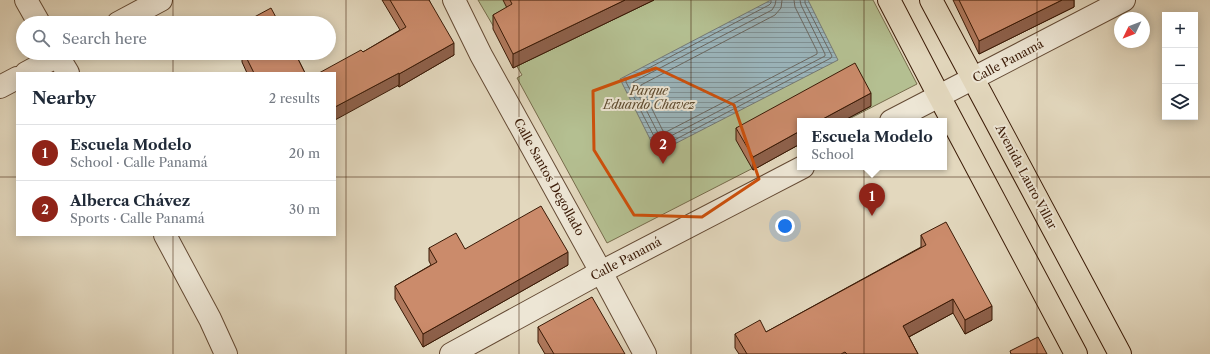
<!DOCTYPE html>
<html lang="en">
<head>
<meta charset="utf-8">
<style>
  :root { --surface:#fff; --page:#f2f2f3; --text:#1f2937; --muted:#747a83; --line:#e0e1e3; --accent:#8f2418 }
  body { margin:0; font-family:"Libre Caslon Text",serif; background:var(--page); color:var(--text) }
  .controls { position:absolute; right:12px; top:12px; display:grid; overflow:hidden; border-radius:0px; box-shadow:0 2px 10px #0003 }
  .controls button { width:36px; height:36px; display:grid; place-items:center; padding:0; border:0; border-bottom:1px solid var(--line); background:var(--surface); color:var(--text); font:20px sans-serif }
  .compass { position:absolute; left:1114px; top:12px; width:36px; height:36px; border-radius:50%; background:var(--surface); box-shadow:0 2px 10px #0003; rotate:227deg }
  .you { position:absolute; left:785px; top:226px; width:14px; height:14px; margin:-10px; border:3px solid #fff; border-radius:50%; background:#1a73e8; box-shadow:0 0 0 6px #1a73e833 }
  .badge { display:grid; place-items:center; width:26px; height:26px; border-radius:50%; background:var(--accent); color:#fff; font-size:13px; font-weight:700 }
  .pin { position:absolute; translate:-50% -33px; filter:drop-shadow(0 1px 2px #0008) }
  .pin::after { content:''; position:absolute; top:21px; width:14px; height:12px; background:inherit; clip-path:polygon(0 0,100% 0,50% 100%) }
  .popup { position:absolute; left:797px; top:118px; width:150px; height:52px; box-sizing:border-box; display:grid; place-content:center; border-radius:0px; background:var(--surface); filter:drop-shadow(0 1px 3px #0005); font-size:13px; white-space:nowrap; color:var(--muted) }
  .popup b { font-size:15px; color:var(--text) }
  .popup::after { content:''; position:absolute; left:50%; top:100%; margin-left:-8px; border:8px solid transparent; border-top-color:var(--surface) }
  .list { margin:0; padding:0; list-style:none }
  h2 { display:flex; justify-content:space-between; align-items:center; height:52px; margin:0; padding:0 16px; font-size:17px }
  h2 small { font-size:13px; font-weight:400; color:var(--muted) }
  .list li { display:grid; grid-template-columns:26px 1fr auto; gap:12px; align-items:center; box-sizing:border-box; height:56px; padding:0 16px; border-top:1px solid var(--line) }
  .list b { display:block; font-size:15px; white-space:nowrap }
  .list p { margin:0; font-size:13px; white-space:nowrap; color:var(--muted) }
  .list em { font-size:13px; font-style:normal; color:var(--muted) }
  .icon { flex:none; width:22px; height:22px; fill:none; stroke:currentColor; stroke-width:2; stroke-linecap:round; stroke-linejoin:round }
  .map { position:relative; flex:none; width:1210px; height:354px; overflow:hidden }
  .search { position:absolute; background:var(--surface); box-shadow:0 2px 10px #0003; left:16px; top:16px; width:320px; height:44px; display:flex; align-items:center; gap:10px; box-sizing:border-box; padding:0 14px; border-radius:22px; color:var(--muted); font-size:15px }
  .panel { position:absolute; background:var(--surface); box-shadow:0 2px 10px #0003; left:16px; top:72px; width:320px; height:164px; border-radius:0px }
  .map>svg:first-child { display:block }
  .green { fill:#b4bf91; stroke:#776c4c }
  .water { fill:url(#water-rules); stroke:#747874 }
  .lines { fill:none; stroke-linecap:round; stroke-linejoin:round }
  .shore { stroke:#6a6862; stroke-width:1 }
  .minor-casing { stroke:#644a34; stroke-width:24 }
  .primary-casing { stroke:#3a1a06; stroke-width:24 }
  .minor { stroke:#ede6d5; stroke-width:22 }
  .primary { stroke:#e3d8be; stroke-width:22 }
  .wall { fill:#af785c; stroke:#3a1a06 }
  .shaded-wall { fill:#8e614b; stroke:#3a1a06 }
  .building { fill:#cb8b6b; stroke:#3a1a06 }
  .marked { fill:none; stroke:#ce500b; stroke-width:3; stroke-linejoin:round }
  .grid { fill:none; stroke:#3a1a06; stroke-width:1; stroke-opacity:0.55 }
  .labels { text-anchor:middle; stroke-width:4; stroke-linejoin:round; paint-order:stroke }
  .street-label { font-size:12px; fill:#3a1a06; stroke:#ede6d5 }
  .park-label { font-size:12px; font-style:italic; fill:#5f4c30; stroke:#ede6d5 }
</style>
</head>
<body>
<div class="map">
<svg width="1210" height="354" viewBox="0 0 1210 354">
  <defs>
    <pattern id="water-rules" width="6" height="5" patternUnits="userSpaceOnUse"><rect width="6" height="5" fill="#9bb6bd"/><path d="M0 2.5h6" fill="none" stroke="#7f9398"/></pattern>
  </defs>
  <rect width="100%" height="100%" fill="#e3d8be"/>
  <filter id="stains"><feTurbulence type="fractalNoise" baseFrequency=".005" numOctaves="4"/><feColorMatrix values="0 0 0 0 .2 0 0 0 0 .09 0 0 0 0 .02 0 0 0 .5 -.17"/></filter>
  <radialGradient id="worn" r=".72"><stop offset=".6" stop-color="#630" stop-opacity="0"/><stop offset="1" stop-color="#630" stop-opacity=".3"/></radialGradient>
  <!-- green -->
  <polygon class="green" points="478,0 873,0 917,84 845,121 800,121 800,144 607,243 517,78 522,75"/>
  <!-- water -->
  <polygon class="water" points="771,0 808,0 838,60 657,153 620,79"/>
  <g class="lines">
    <!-- shore -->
    <g class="shore">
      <polyline points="771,0 771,3 769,5 626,80 626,82 659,146 661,147 831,58 832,56 805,3 805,0"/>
      <polyline points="776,0 775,5 772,10 633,82 633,84 661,139 663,140 825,56 825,54 801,5 800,0"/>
      <polyline points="782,0 781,8 775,15 641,85 641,87 663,131 666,132 817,54 817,51 795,7 794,0"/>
    </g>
    <!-- minor casing -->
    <g class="minor-casing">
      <g id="minor">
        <polyline points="26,0 39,23"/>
        <polyline points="454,0 481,55 601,272 645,354"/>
        <polyline points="118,23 161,0"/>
        <polyline points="56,53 68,73"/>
        <polyline points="26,73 63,53"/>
        <polyline points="0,87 17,78"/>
        <polyline points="891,121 1124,0"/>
        <polyline points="165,235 210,319 226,354"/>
        <polyline points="451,354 601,272 803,167"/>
      </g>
    </g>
    <!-- primary casing -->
    <g class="primary-casing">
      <g id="primary">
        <polyline points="889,0 939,96 1076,354"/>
        <polyline points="931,0 1120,354"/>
      </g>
    </g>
    <!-- minor -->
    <use href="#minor" class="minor"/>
    <!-- primary -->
    <use href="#primary" class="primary"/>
  </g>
  <!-- wall -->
  <g class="wall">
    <polygon points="382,0 429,0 454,55 399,87 363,52 400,30"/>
    <polygon points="503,0 654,0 513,68 493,29 493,15 507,8"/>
    <polygon points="953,0 1074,0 1074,7 979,54"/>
    <polygon points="242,53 295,53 305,73 247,73 242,62"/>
    <polygon points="871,106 843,121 800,121 800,144 753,170 736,140 736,128"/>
    <polygon points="921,235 992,320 965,334 953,313 909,337 918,354 739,354 735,348 735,334 766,332 921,247"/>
    <polygon points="429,248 465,249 568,265 423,347 395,299 395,286 431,265 429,261"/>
    <polygon points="538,327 625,354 545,354 538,342"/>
  </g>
  <!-- shaded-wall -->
  <g class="shaded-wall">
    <polygon points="625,0 654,0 513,68 513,54"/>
    <polygon points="1062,0 1074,0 1074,7 979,54 979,41"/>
    <polygon points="454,43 454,55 399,87 399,74"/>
    <polygon points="399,73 399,85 335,120 335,107"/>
    <polygon points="871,93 871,106 843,121 819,121"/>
    <polygon points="800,131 800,144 753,170 753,157"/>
    <polygon points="568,252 568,265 423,347 423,334"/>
    <polygon points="953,299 953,313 903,340 903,326"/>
    <polygon points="992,306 992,320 965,334 965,320"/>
  </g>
  <!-- building -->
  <g class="building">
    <polygon points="390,0 429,0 454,43 399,74 399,73 335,107 335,73 319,73 361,50 363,52 406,27"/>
    <polygon points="510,0 625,0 513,54 493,15 512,4"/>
    <polygon points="959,0 1062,0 979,41"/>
    <polygon points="271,8 279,23 245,23 245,22"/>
    <polygon points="244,53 295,53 305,73 254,73"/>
    <polygon points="855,63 871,93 819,121 800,121 800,131 753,157 736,128"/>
    <polygon points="541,206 568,252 423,334 395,286 437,262 429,248 456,233 465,249"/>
    <polygon points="946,222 992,306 965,320 953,299 903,326 918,354 847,354 845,352 841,354 747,354 735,334 760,320 766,332 926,245 921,235"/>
    <polygon points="592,297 625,354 554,354 538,327"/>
    <polygon points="1038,337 1047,354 1011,354 1010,351"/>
  </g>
  <!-- marked area -->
  <path class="marked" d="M656,68l78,37 25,74 -57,38 -68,-2 -40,-65 -1,-59z"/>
  <!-- grid -->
  <path class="grid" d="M173,0v23M346,0v354M519,0v354M691,0v354M864,0v354M1037,0v354M173,53v20M0,177h17M335,177h875M173,235v119"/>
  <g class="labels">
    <!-- street labels -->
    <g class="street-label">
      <text transform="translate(1008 61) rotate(-28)" y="4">Calle Panamá</text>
      <text transform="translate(549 177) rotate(61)" y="4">Calle Santos Degollado</text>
      <text transform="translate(1026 177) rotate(62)" y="4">Avenida Lauro Villar</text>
      <text transform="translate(626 259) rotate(-28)" y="4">Calle Panamá</text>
    </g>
    <!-- park labels -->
    <g class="park-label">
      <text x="649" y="95">Parque<tspan x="649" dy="14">Eduardo Chavez</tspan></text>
    </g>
  </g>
  <rect width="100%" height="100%" filter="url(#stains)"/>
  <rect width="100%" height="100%" fill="url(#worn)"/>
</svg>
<div class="controls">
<button>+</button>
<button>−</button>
<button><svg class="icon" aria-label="layers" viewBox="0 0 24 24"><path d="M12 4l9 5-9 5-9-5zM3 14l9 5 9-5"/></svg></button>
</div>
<svg class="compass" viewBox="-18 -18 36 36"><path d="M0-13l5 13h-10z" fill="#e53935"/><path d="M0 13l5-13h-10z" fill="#747a83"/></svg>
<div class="you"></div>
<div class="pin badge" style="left:872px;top:216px">1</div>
<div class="popup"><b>Escuela Modelo</b>School</div>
<div class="pin badge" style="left:663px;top:164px">2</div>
<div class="search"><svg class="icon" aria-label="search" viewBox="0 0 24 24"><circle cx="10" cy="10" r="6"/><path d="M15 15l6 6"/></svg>Search here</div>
<section class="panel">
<h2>Nearby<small>2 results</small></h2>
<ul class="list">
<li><span class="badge">1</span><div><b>Escuela Modelo</b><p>School · Calle Panamá</p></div><em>20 m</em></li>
<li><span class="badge">2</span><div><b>Alberca Chávez</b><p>Sports · Calle Panamá</p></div><em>30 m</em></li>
</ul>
</section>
</div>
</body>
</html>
